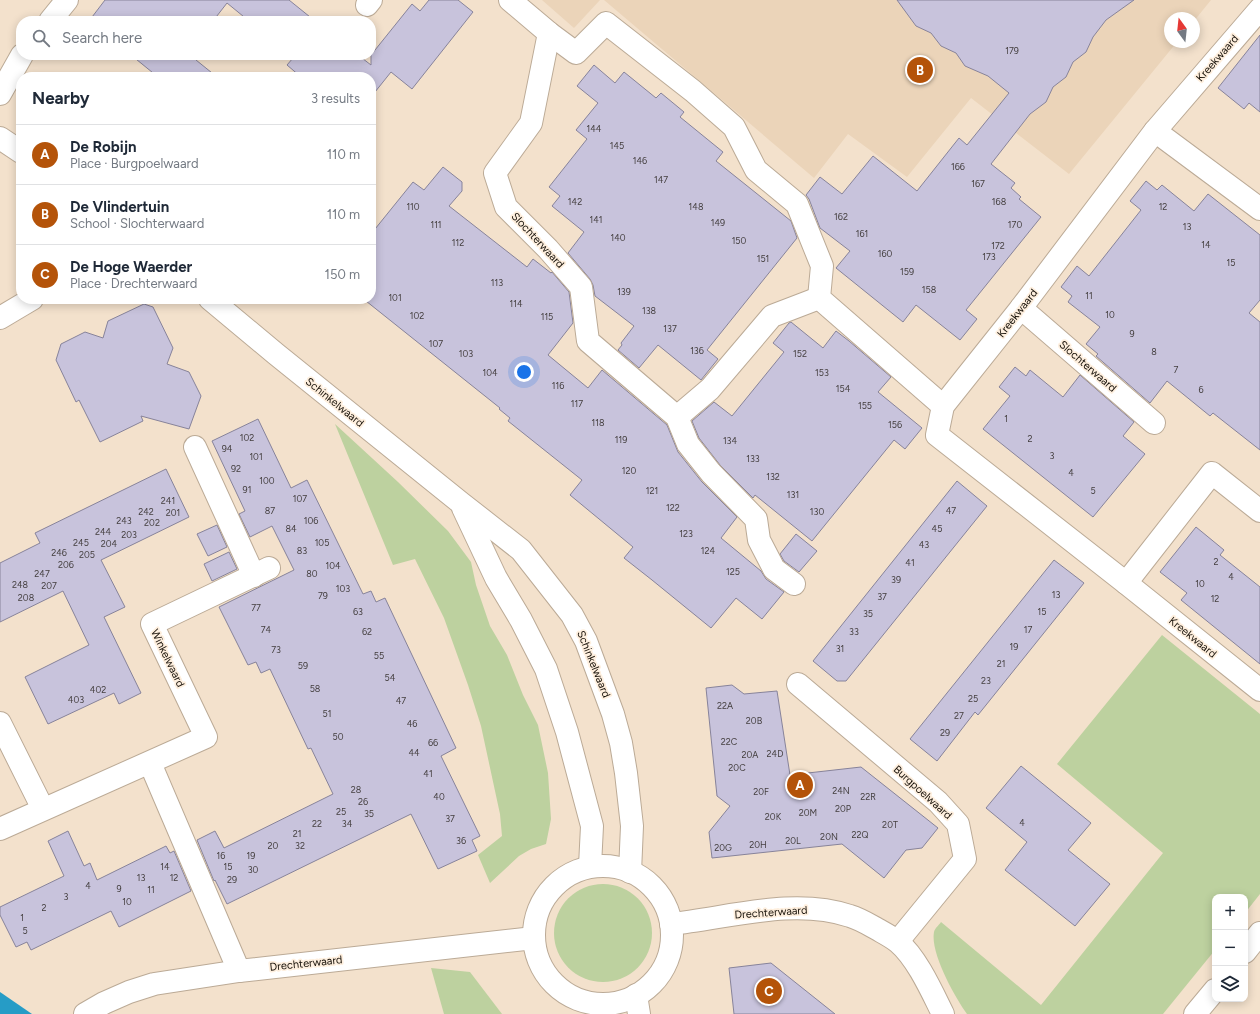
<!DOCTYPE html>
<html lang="en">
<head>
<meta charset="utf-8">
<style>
  :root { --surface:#fff; --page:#f6f6f7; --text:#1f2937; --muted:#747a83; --line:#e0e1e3; --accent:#b45309 }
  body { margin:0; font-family:Figtree,sans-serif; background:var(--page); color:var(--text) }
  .controls { position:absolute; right:12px; bottom:12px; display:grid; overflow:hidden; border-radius:8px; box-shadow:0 2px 10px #0003 }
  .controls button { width:36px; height:36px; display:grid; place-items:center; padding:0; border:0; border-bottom:1px solid var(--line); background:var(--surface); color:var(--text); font:20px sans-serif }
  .compass { position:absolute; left:1164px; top:12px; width:36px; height:36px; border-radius:50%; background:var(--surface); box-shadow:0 2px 10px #0003; rotate:345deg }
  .you { position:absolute; left:524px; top:372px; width:14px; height:14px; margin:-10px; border:3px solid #fff; border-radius:50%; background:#1a73e8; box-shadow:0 0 0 6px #1a73e833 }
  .badge { display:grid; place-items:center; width:26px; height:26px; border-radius:50%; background:var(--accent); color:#fff; font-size:13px; font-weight:700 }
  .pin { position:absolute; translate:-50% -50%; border:2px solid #fff; box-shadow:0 1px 4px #0006 }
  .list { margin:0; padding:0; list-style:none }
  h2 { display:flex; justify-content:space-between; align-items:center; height:52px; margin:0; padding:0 16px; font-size:17px }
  h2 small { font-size:13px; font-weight:400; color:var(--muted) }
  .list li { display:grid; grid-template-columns:26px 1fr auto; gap:12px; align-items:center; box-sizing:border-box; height:60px; padding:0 16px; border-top:1px solid var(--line) }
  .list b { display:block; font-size:15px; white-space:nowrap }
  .list p { margin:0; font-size:13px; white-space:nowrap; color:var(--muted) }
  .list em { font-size:13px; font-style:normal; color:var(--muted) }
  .icon { flex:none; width:22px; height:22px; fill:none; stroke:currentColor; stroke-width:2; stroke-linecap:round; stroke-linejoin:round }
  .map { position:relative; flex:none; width:1260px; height:1014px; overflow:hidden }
  .search { position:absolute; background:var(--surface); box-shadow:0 2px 10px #0003; left:16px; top:16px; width:360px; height:44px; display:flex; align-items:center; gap:10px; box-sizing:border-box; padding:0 14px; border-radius:16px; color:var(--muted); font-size:15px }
  .panel { position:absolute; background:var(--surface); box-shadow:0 2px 10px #0003; left:16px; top:72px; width:360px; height:232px; border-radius:16px }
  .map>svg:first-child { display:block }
  .built { fill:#ebd4b9 }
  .green { fill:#bdd19f }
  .water { fill:#269cc6 }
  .building { fill:#c8c3dc; stroke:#87839a }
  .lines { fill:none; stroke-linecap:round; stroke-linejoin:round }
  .minor-casing { stroke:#bbaa96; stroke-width:24 }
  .tertiary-casing { stroke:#bbaa96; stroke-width:24 }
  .minor { stroke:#fff; stroke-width:22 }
  .tertiary { stroke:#fff; stroke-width:22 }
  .labels { text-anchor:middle; stroke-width:3.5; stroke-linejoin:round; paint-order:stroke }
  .number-label { font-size:9px; fill:#433e3e }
  .street-label { font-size:11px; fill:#171109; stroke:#feefde }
</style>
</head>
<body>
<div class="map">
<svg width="1260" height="1014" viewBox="0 0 1260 1014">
  <rect width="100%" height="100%" fill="#f3e1cc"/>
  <!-- built -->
  <g class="built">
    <polygon points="542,0 600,0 574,28"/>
    <polygon points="604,0 1211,0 1194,21 1194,18 1170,18 1170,42 1177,42 1069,174 971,98 907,177 848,134 814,178"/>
  </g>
  <!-- green -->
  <g class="green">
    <polygon points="335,424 398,482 448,531 471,562 476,585 490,626 507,655 523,695 538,725 548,773 551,819 546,844 531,849 519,856 490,883 478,855 502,836 500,814 481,726 468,685 444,618 415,559 393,565"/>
    <path d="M1162,635l98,79v180l-15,19v-16h-30v53l-52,64h-196c-12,-17 -37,-61 -33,-82 1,-4 5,-7 7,-10l100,83 122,-152 -106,-89z"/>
    <circle cx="603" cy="933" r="49"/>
    <polygon points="431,968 470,972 502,1014 444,1014"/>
  </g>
  <!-- water -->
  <polygon class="water" points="0,992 32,1014 0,1014"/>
  <!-- building -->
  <g class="building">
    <polygon points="105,0 289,0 315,21 249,21 227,3 213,21 89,21"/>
    <polygon points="429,0 458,0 473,12 412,89 391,72 371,97 371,77 301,77 287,65 293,58 290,55 358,55 371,65 371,55 412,4 420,11"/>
    <polygon points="897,0 1134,0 1106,20 1093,37 1086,52 1073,62 1066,77 1053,87 1046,102 1030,114 991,164 1015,183 1011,188 1021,197 1019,199 1041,217 966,310 977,319 960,340 916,305 903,322 836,268 850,251 820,228 809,199 806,195 820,177 842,194 873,156 917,191 959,138 967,145 1009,93 988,76 965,66 956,53 941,46 931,33 916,26"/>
    <polygon points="1260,35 1260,112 1249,103 1244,109 1218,88"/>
    <polygon points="131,55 198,55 200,56 196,60 217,77 158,77"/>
    <polygon points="594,65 615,83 624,72 656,98 661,93 684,112 680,117 723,152 716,161 791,221 797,238 707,350 718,359 701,380 658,345 639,368 618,350 622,345 621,343 634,326 595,296 593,285 590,279 568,253 584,232 552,206 560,196 549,187 587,139 576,130 598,103 577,86"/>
    <polygon points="443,167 462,182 462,191 449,206 527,267 533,259 551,273 552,272 569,292 573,323 548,355 588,388 602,370 667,425 678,452 702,482 737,517 721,538 761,571 766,579 784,592 762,619 736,598 711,628 652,580 624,558 633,547 570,495 582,480 508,421 510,418 499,409 500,408 366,301 368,299 371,299 371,234 413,182 424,190"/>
    <polygon points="1146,181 1157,190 1162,185 1194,211 1208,194 1260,235 1260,300 1249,313 1260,322 1260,450 1213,413 1210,416 1167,381 1150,403 1096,356 1098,354 1086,344 1100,327 1068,302 1072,296 1061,287 1077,266 1089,276 1141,210 1130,201"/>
    <polygon points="144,304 153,307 173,348 167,364 189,372 201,396 189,429 141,416 143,421 100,442 79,400 76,402 56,360 61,344 85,332 103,338 108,321"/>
    <polygon points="791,322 823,348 836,331 849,341 891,377 878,392 922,428 905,449 894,440 812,541 755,495 753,498 720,465 699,438 692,421 714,402 732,416 784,352 773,343 789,323"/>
    <polygon points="1015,367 1026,376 1030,370 1063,397 1080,375 1134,422 1123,436 1145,454 1093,517 983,429 1010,396 999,387"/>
    <polygon points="258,419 291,488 307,480 363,594 371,591 376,602 385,598 456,748 441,756 480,836 472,840 477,851 438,869 411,814 227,904 215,880 214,881 197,840 215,831 224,848 333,794 311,748 308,749 270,669 261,673 256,662 248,665 219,607 294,570 272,526 250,537 239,514 245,511 212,441"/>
    <polygon points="166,469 189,517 101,560 125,607 104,617 141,693 119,704 114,693 48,724 25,677 89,645 63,591 0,622 0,563 40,543 35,533"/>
    <polygon points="957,481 987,506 846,681 837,681 813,661"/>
    <polygon points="217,525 227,547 208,556 197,534"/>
    <polygon points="1196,527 1224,550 1220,555 1260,587 1260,664 1181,600 1187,593 1160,572"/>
    <polygon points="796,534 817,551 799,572 784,561 780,554"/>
    <polygon points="229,552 237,569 212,581 204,564"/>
    <polygon points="1054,560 1084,583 978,715 975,712 937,761 910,739"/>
    <polygon points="732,685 744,694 777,691 790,775 861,767 938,828 922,848 906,850 884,878 842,844 712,858 709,832 730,806 717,796 706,688"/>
    <polygon points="1021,766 1091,823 1068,850 1110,884 1075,926 1005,870 1027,842 986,808"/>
    <polygon points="68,831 84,866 90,863 97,880 166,846 170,853 174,851 191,891 119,927 111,911 31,950 27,942 16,947 0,915 0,907 64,876 48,841"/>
    <polygon points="771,963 835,1014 734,1014 729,968"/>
  </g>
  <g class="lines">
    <!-- minor casing -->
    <g class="minor-casing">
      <g id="minor">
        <polyline points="510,0 549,33 576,53 606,23 693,91 734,127 756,170 797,204 822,266 819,298 943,406"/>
        <polyline points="367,5 371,0"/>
        <polyline points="1260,9 1155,131 1021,308 943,406 937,435 1126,583 1260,690"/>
        <polyline points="50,21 67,0"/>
        <polyline points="549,33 531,123 495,173 506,207 548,249 581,287 588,341 677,417 688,444 711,473 756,519 759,540 774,569 794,584"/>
        <polyline points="0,94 22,55"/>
        <polyline points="1155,131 1260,209"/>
        <polyline points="1021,308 1154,423"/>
        <polyline points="0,318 32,299"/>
        <polyline points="677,417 710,389 772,316 819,298"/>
        <polyline points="195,447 254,576"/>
        <polyline points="1126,583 1212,473 1260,511"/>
        <polyline points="798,684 938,802 958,824 965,859 898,941"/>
        <polyline points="0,723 43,809"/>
        <polyline points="150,763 239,971"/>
        <polyline points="0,829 206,737 152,624 269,568"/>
        <path d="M671,924c57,-6 123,-27 179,-8 10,3 18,8 27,13 7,4 15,8 21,13 19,16 34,50 45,72"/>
        <polyline points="1245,952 1260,933"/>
        <polyline points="1195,1014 1215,990"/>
      </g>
    </g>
    <!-- tertiary casing -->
    <g class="tertiary-casing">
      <g id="tertiary">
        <polyline points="0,138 21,152"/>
        <polyline points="210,299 276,354 461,503 521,550 572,615 586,641 613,714 621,743 626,773 632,826 630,872"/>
        <polyline points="463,508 496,578 521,620 546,669 567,732 592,826 590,866"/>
        <circle cx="603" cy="935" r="69"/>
        <polyline points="636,995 639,1014"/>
        <polyline points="85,1014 104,1003 129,992 154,984 239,971 534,938"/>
      </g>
    </g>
    <!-- minor -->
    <use href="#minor" class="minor"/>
    <!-- tertiary -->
    <use href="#tertiary" class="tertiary"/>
  </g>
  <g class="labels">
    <!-- number labels -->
    <g class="number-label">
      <text x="1012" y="54">179</text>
      <text x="594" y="132">144</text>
      <text x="617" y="149">145</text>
      <text x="640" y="164">146</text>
      <text x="958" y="170">166</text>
      <text x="661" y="183">147</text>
      <text x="978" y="187">167</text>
      <text x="575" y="205">142</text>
      <text x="999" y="205">168</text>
      <text x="413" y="210">110</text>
      <text x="696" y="210">148</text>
      <text x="1163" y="210">12</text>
      <text x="841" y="220">162</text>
      <text x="596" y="223">141</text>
      <text x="718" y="226">149</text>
      <text x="436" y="228">111</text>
      <text x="1015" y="228">170</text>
      <text x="1187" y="230">13</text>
      <text x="862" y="237">161</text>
      <text x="618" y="241">140</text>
      <text x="739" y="244">150</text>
      <text x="458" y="246">112</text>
      <text x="1206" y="248">14</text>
      <text x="998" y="249">172</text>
      <text x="885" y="257">160</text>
      <text x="989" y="260">173</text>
      <text x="763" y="262">151</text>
      <text x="1231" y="266">15</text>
      <text x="907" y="275">159</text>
      <text x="497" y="286">113</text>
      <text x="929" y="293">158</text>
      <text x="624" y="295">139</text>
      <text x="1089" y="299">11</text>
      <text x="395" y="301">101</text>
      <text x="516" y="307">114</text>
      <text x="649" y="314">138</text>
      <text x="1110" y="318">10</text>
      <text x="417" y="319">102</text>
      <text x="547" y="320">115</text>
      <text x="670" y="332">137</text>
      <text x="1132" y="337">9</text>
      <text x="436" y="347">107</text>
      <text x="697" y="354">136</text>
      <text x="1154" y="355">8</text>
      <text x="466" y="357">103</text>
      <text x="800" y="357">152</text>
      <text x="1176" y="373">7</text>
      <text x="490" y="376">104</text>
      <text x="822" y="376">153</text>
      <text x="558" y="389">116</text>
      <text x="843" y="392">154</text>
      <text x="1201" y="393">6</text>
      <text x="577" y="407">117</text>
      <text x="865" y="409">155</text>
      <text x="1006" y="422">1</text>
      <text x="598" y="426">118</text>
      <text x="895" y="428">156</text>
      <text x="247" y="441">102</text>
      <text x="1030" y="442">2</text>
      <text x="621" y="443">119</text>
      <text x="730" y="444">134</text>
      <text x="227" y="452">94</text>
      <text x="1052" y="459">3</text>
      <text x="256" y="460">101</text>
      <text x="753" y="462">133</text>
      <text x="236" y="472">92</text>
      <text x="629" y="474">120</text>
      <text x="1071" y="476">4</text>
      <text x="773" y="480">132</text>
      <text x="267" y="484">100</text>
      <text x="247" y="493">91</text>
      <text x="652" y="494">121</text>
      <text x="1093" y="494">5</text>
      <text x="793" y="498">131</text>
      <text x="300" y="502">107</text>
      <text x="168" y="504">241</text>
      <text x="673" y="511">122</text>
      <text x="270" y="514">87</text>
      <text x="951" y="514">47</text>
      <text x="146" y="515">242</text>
      <text x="817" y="515">130</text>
      <text x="173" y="516">201</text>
      <text x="124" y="524">243</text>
      <text x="311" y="524">106</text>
      <text x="152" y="526">202</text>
      <text x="291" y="532">84</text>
      <text x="937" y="532">45</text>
      <text x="103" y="535">244</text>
      <text x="686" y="537">123</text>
      <text x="129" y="538">203</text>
      <text x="81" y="546">245</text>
      <text x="322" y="546">105</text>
      <text x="109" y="547">204</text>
      <text x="924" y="548">43</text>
      <text x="302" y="554">83</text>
      <text x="708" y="554">124</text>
      <text x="59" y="556">246</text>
      <text x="87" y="558">205</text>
      <text x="1216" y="565">2</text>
      <text x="910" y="566">41</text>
      <text x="66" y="568">206</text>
      <text x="333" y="569">104</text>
      <text x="733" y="575">125</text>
      <text x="42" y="577">247</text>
      <text x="312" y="577">80</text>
      <text x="1231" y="580">4</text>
      <text x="896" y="583">39</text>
      <text x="1200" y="587">10</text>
      <text x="20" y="588">248</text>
      <text x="49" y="589">207</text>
      <text x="343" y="592">103</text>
      <text x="1056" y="598">13</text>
      <text x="323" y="599">79</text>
      <text x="882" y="600">37</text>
      <text x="26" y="601">208</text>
      <text x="1215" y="602">12</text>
      <text x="256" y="611">77</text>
      <text x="358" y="615">63</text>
      <text x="1042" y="615">15</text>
      <text x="868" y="617">35</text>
      <text x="266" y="633">74</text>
      <text x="1028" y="633">17</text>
      <text x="367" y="635">62</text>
      <text x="854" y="635">33</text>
      <text x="1014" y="650">19</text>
      <text x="840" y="652">31</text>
      <text x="276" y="653">73</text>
      <text x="379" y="659">55</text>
      <text x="1001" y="667">21</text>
      <text x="303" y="669">59</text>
      <text x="390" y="681">54</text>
      <text x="986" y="684">23</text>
      <text x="315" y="692">58</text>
      <text x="98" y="693">402</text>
      <text x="973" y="702">25</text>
      <text x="76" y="703">403</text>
      <text x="401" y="704">47</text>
      <text x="725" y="709">22A</text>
      <text x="327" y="717">51</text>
      <text x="959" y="719">27</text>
      <text x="754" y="724">20B</text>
      <text x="412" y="727">46</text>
      <text x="945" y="736">29</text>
      <text x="338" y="740">50</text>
      <text x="729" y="745">22C</text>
      <text x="433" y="746">66</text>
      <text x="414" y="756">44</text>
      <text x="775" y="757">24D</text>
      <text x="750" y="758">20A</text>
      <text x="737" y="771">20C</text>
      <text x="428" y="777">41</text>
      <text x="356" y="793">28</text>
      <text x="841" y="794">24N</text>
      <text x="761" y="795">20F</text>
      <text x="439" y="800">40</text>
      <text x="868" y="800">22R</text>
      <text x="363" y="805">26</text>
      <text x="843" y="812">20P</text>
      <text x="341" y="815">25</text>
      <text x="808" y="816">20M</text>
      <text x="369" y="817">35</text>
      <text x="773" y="820">20K</text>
      <text x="450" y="822">37</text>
      <text x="1022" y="826">4</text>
      <text x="317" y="827">22</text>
      <text x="347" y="827">34</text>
      <text x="890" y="828">20T</text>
      <text x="297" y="837">21</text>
      <text x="860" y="838">22Q</text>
      <text x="829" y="840">20N</text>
      <text x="461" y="844">36</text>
      <text x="793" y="844">20L</text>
      <text x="758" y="848">20H</text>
      <text x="273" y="849">20</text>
      <text x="300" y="849">32</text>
      <text x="723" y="851">20G</text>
      <text x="221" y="859">16</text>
      <text x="251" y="859">19</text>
      <text x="165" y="870">14</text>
      <text x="228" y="870">15</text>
      <text x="253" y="873">30</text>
      <text x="141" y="881">13</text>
      <text x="174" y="881">12</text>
      <text x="232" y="883">29</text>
      <text x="88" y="889">4</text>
      <text x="119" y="892">9</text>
      <text x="151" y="893">11</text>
      <text x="66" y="900">3</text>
      <text x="127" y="905">10</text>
      <text x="44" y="911">2</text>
      <text x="22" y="921">1</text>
      <text x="25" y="934">5</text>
    </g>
    <!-- street labels -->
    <g class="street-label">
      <text transform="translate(1217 58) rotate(-49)" y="4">Kreekwaard</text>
      <text transform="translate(538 240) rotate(47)" y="4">Slochterwaard</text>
      <text transform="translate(1017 313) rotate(-52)" y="4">Kreekwaard</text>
      <text transform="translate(1088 366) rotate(41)" y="4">Slochterwaard</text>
      <text transform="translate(335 402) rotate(39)" y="4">Schinkelwaard</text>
      <text transform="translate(1193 637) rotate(39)" y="4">Kreekwaard</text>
      <text transform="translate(168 658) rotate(64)" y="4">Winkelwaard</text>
      <text transform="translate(594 664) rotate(68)" y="4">Schinkelwaard</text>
      <text transform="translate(923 792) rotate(42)" y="4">Burgpoelwaard</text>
      <text transform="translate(771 912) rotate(-4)" y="4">Drechterwaard</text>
      <text transform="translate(306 963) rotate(-6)" y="4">Drechterwaard</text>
    </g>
  </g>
</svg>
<div class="controls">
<button>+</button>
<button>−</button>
<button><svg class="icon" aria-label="layers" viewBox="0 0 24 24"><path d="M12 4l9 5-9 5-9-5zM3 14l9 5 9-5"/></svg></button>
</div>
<svg class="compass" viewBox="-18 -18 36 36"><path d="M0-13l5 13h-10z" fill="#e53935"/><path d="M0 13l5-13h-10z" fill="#747a83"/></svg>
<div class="you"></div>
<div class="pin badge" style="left:800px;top:785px">A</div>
<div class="pin badge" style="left:920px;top:70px">B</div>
<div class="pin badge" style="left:769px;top:991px">C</div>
<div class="search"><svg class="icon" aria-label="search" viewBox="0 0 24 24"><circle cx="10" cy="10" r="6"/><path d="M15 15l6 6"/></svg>Search here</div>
<section class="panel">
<h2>Nearby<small>3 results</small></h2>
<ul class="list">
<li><span class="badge">A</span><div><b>De Robijn</b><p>Place · Burgpoelwaard</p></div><em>110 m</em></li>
<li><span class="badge">B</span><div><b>De Vlindertuin</b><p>School · Slochterwaard</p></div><em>110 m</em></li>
<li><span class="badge">C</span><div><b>De Hoge Waerder</b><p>Place · Drechterwaard</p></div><em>150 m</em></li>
</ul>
</section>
</div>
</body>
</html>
